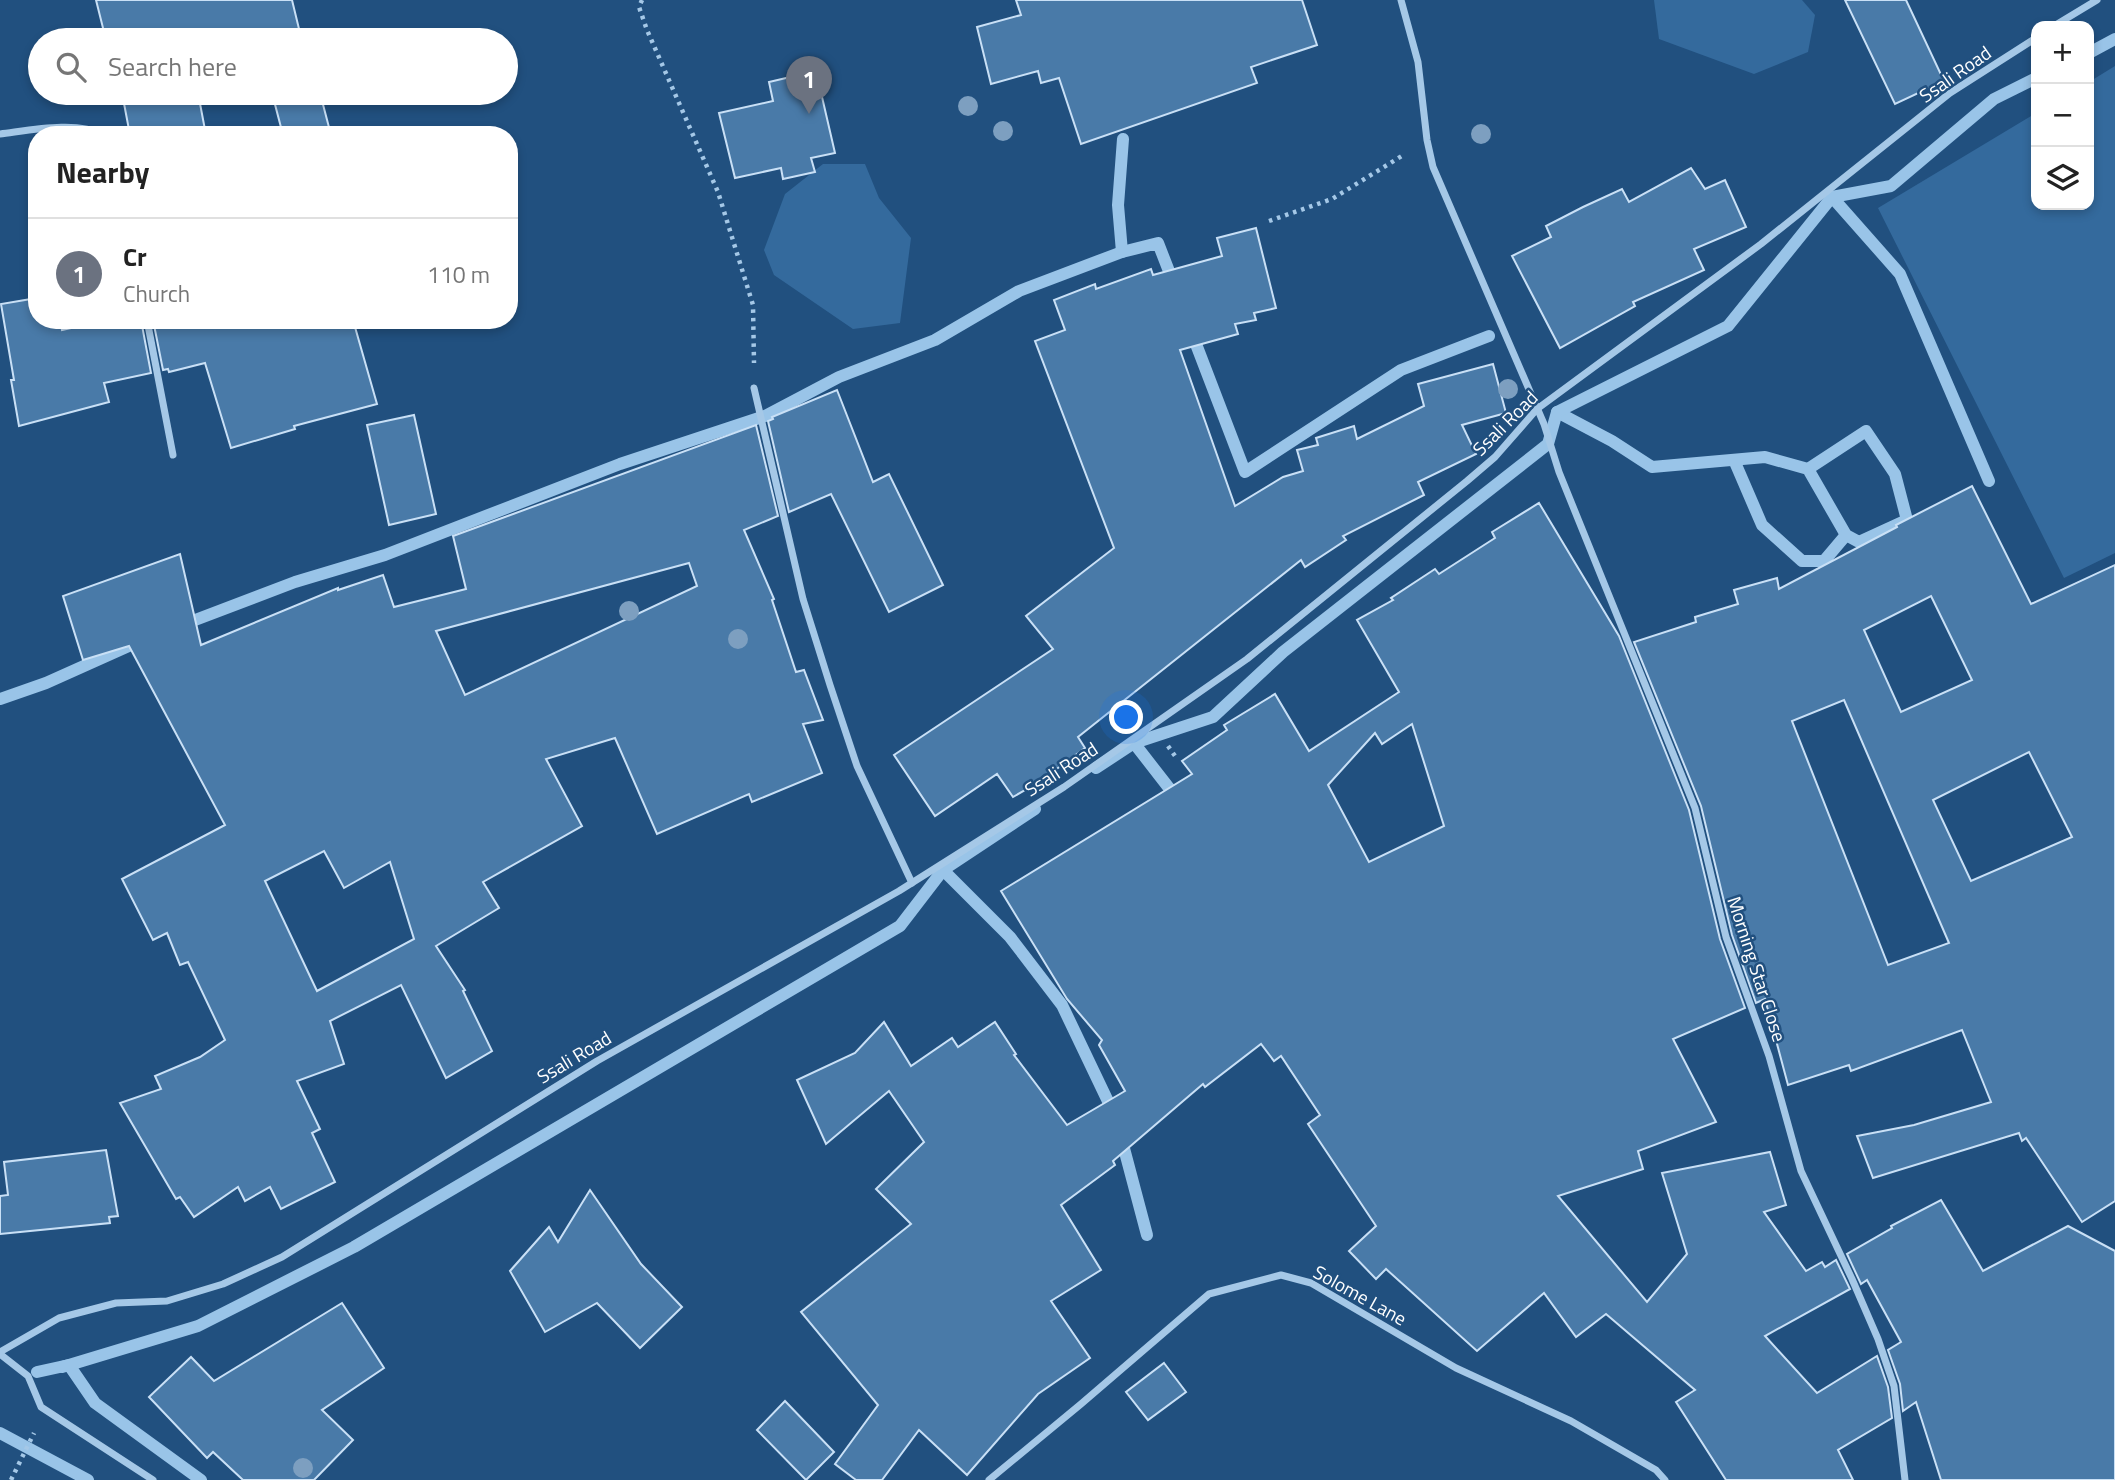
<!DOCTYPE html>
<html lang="en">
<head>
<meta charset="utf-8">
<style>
  :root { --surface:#fff; --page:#f6f6f6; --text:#222; --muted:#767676; --line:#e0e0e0; --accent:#806a41 }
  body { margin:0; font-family:"Titillium Web",sans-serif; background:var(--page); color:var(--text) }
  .controls { position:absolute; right:21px; top:21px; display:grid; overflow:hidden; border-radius:14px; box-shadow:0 4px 10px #0003 }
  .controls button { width:63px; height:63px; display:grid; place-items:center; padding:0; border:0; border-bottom:2px solid var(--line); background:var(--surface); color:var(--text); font:35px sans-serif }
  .you { position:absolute; left:1127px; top:718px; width:24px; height:24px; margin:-18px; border:5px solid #fff; border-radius:50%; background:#1a73e8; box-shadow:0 0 0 10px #1a73e833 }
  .badge { display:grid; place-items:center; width:46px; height:46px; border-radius:50%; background:var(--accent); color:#fff; font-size:23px; font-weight:700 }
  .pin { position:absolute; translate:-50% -58px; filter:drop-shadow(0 2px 4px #0008) }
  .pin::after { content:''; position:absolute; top:37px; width:24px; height:21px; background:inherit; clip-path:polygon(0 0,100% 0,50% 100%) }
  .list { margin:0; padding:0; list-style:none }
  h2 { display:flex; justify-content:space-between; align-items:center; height:91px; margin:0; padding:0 28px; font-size:30px }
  h2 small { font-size:23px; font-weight:400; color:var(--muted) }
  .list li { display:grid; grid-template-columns:46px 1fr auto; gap:21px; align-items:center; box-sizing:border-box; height:112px; padding:0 28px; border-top:2px solid var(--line) }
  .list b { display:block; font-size:26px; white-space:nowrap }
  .list p { margin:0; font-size:23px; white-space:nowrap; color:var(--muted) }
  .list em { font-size:23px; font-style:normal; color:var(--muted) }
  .icon { flex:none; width:38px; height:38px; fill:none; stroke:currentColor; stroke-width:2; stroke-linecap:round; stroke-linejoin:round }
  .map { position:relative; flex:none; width:2115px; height:1480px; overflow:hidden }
  .search { position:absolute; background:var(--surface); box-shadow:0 4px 10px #0003; left:28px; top:28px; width:490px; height:77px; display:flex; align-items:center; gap:18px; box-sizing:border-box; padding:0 24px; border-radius:38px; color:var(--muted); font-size:26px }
  .panel { position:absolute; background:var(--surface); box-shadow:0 4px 10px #0003; left:28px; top:126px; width:490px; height:203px; border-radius:28px }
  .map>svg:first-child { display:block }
  .green { fill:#346a9d }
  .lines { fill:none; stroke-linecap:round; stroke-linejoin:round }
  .stream { stroke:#99c4e8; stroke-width:12 }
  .building { fill:#497aa8; stroke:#c9e0f6; stroke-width:2; fill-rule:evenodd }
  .path { stroke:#a5c8e7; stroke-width:4.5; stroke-dasharray:3.5 5; stroke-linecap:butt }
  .minor { stroke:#a5c8e7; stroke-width:7 }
  .tree { fill:#7d9fc0 }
  .labels { text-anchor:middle; stroke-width:5; stroke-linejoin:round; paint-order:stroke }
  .street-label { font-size:19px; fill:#fff; stroke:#21507f }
</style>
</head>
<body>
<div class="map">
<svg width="2115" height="1480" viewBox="0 0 2115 1480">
  <rect width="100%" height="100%" fill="#21507f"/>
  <!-- green -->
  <g class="green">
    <polygon points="1654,0 1802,0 1815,15 1808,52 1754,74 1659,39"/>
    <polygon points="2115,66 2115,553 2064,578 1878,208 2036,113 2036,205 2089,205 2089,82"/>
    <polygon points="823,164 865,164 879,198 911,238 900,323 853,329 774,275 764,250 785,194"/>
  </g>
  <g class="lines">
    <!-- stream -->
    <g class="stream">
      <polyline points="2089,53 2115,39"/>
      <polyline points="1832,197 1900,274 1989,481"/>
      <polyline points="1122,252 1118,205 1123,139"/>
      <polyline points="1191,331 1245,472 1401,370 1489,336"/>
      <polyline points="1557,412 1612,441 1652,467 1765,457 1808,469 1846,535 1859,542 1907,520 1895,474 1866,431 1808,469"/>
      <polyline points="1734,460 1762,525 1802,561 1824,561 1846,535"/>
      <polyline points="182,625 295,582 385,555 620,464 765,416 839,377 935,340 1019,291 1122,252 1158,243 1174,284"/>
      <polyline points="0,699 46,683 142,640"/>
      <polyline points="1134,743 1169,788 1181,799"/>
      <polyline points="1096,768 1134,743 1213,717 1283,652 1548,444 1557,412 1728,326 1832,197 1891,186 1994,99 2036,78"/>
      <polyline points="943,870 1010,937 1062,1005 1115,1116"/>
      <polyline points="1121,1137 1147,1235"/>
      <polyline points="62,1367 69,1365 95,1403 201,1480"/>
      <polyline points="37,1372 69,1365 198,1326 354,1247 900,926 943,870 1035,809"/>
      <polyline points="0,1433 88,1480"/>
    </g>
  </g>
  <!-- building -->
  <g class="building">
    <polygon points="96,0 292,0 300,33 271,40 106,40"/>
    <polygon points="1016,0 1302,0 1317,45 1251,67 1257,83 1081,144 1059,78 1041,83 1038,71 991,84 977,27 1021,15"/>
    <polygon points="1845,0 1906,0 1944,81 1895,104"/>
    <polygon points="816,71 835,153 811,158 815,172 783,179 781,168 735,178 719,113 773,101 769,82"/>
    <polygon points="122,93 198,93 206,135 130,135"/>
    <polygon points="272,93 320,93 331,135 283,135"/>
    <polygon points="1691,168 1705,189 1725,180 1746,227 1694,249 1704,270 1633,302 1635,306 1560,348 1512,256 1551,237 1546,226 1583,207 1622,189 1629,202"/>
    <polygon points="1256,228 1276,308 1254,313 1256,320 1235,324 1238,334 1180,350 1235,506 1283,477 1303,471 1297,450 1318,445 1316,438 1354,426 1357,439 1424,406 1418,384 1493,364 1506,413 1462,425 1476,454 1418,482 1424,495 1343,536 1346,540 1305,567 1301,560 1078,737 1085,748 1039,782 1013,797 997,774 935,816 894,755 1053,649 1026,616 1114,548 1035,341 1065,330 1054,300 1095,284 1096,289 1151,269 1153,275 1222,256 1217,238"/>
    <polygon points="37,298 37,320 60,320 62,330 107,320 141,320 151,373 104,383 109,402 19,426 11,380 14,380 1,304"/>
    <polygon points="153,320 353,320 377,404 294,426 295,429 231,448 205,363 169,372 168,369 163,370"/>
    <polygon points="837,390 873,482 889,474 943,585 889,612 831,494 789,512 768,421 773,419 772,417"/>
    <polygon points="414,415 436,514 389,525 367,425"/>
    <path d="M756,425l22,91 -34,14 30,69 -2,1 24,72 8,-2 19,50 -20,4 19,49 -70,29 -3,-8 -92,40 -42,-96 -69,21 36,67 -99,56 16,26 -63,38 29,44 -2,1 29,60 -46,27 -45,-93 -71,36 14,43 -47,17 23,48 -8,4 23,49 -54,27 -11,-22 -25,14 -7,-14 -44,30 -14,-20 -4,2 -56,-96 41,-14 -6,-13 45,-19 25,-17 -37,-78 -8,3 -13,-32 -14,7 -31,-61 103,-54 -96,-179 -46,14 -20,-64 117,-42 21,91 137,-57v2l45,-15 11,32 72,-18 -13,-53zM689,563l8,23 -232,109 -29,-64zM324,851l20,37 46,-26 24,77 -97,52 -52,-110z"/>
    <path d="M1972,486l59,118 84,-39v636l-33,21 -56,-84 -4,3 -3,-8 -146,45 -16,-42 57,-11 77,-23 -29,-72 -111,41 -2,-6 -61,20 -23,-86 -9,4 -24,-68 -31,-129 -67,-164 62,-20 -1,-5 43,-13 -4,-14 43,-12 2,11 118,-62 -1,-2zM1931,596l41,84 -71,32 -37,-82zM1844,700l105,243 -61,22 -96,-244zM2029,752l43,85 -101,44 -38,-81z"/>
    <path d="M1539,503l80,133 70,174 31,129 25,69 -72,31 43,83 -78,29 5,18 -85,27 89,106 40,-48 -25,-81 108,-21 16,53 -22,7 42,59 16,-9 3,5 11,-7 14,29 -85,47 52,57 60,-37 11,31 4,31 -54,32 15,30h-127l-50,-78 19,-12 -89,-76 -30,23 -32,-44 -67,58 -91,-82 -10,10 -27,-28 27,-25 -68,-102 12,-9 -39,-59 -7,5 -13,-17 -56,43 -2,-3 -90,77 2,4 -54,40 40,65 -50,31 39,57 -52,36 -71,81 -48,-45 -37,50h-26l-21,-16 43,-59 -77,-93 110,-88 -35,-35 48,-47 -35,-51 -63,53 -29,-64 58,-27 29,-31 27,44 41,-28 6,9 37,-25 21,32 -2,1 53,70 58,-34 -26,-46 3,-5 -35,-41 -66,-108 191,-117 -10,-13 45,-31 -3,-5 51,-31 34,57 90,-59 -42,-72 36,-20 -2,-2 44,-29 4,5 56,-36 -3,-6zM1412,724l32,102 -75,36 -41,-77 47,-52 7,11z"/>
    <polygon points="106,1150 118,1216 109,1217 110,1223 0,1234 0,1196 8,1195 4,1162"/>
    <polygon points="590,1190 641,1264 682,1307 640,1348 597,1303 545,1332 510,1271 549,1227 558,1242"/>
    <polygon points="1941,1200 1983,1271 2068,1226 2115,1251 2115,1480 1941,1480 1916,1402 1903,1411 1900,1384 1888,1350 1901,1342 1867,1280 1861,1284 1847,1254 1892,1228 1891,1226"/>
    <polygon points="342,1303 384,1368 322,1410 353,1440 314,1480 243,1480 213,1452 207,1458 149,1397 191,1357 214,1381"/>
    <polygon points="1164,1363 1186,1392 1148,1420 1126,1392"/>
    <polygon points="785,1401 834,1452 806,1480 757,1430"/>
  </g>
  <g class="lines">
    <!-- path -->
    <g class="path">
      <polyline points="642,0 639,7 647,30 718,192 753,305 754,363"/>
      <polyline points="1269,221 1332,199 1405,154"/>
      <polyline points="1168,746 1175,756"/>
      <polyline points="11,1480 34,1433"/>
    </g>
    <!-- minor -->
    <g class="minor">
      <polyline points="1401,0 1418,62 1427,140 1433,167 1544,424 1559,472 1695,808 1726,937 1769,1056 1801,1171 1852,1279 1878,1339 1894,1386 1905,1480"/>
      <polyline points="2054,26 2097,0"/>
      <path d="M0,134c26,-3 79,-14 101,1"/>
      <polyline points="147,320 173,455"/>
      <polyline points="754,388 803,599 830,685 857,766 912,883"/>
      <polyline points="0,1352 59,1318 116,1303 167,1301 223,1284 282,1257 597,1061 899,891 1064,787 1247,659 1467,481 1495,457 1537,409 1761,244 1950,93 2036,38"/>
      <polyline points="0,1354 28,1376 41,1407 153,1480"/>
      <polyline points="989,1480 1081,1404 1209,1294 1281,1275 1311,1283 1456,1368 1571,1421 1656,1470 1665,1480"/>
    </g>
  </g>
  <!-- trees -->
  <g class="tree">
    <circle cx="968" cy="106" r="10"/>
    <circle cx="1003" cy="131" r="10"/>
    <circle cx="1481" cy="134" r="10"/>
    <circle cx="1508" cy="389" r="10"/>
    <circle cx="629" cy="611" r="10"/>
    <circle cx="738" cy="639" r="10"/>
    <circle cx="303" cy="1468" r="10"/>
  </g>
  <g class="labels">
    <!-- street labels -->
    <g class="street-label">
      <text transform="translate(1955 74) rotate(-35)" y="7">Ssali Road</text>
      <text transform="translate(1505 423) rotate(-45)" y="7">Ssali Road</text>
      <text transform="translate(1061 769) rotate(-33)" y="7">Ssali Road</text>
      <text transform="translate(1757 969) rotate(72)" y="7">Morning Star Close</text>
      <text transform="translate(574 1057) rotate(-31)" y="7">Ssali Road</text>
      <text transform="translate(1360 1295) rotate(29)" y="7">Solome Lane</text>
    </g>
  </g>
</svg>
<div class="controls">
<button>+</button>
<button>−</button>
<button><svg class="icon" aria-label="layers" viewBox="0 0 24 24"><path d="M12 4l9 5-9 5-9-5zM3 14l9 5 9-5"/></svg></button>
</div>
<div class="you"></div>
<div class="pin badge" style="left:809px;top:114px;background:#6b7280">1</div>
<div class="search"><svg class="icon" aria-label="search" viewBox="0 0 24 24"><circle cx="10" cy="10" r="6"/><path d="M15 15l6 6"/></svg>Search here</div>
<section class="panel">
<h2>Nearby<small></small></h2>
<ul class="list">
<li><span class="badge" style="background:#6b7280">1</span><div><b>Cr</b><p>Church</p></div><em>110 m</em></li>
</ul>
</section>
</div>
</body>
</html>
